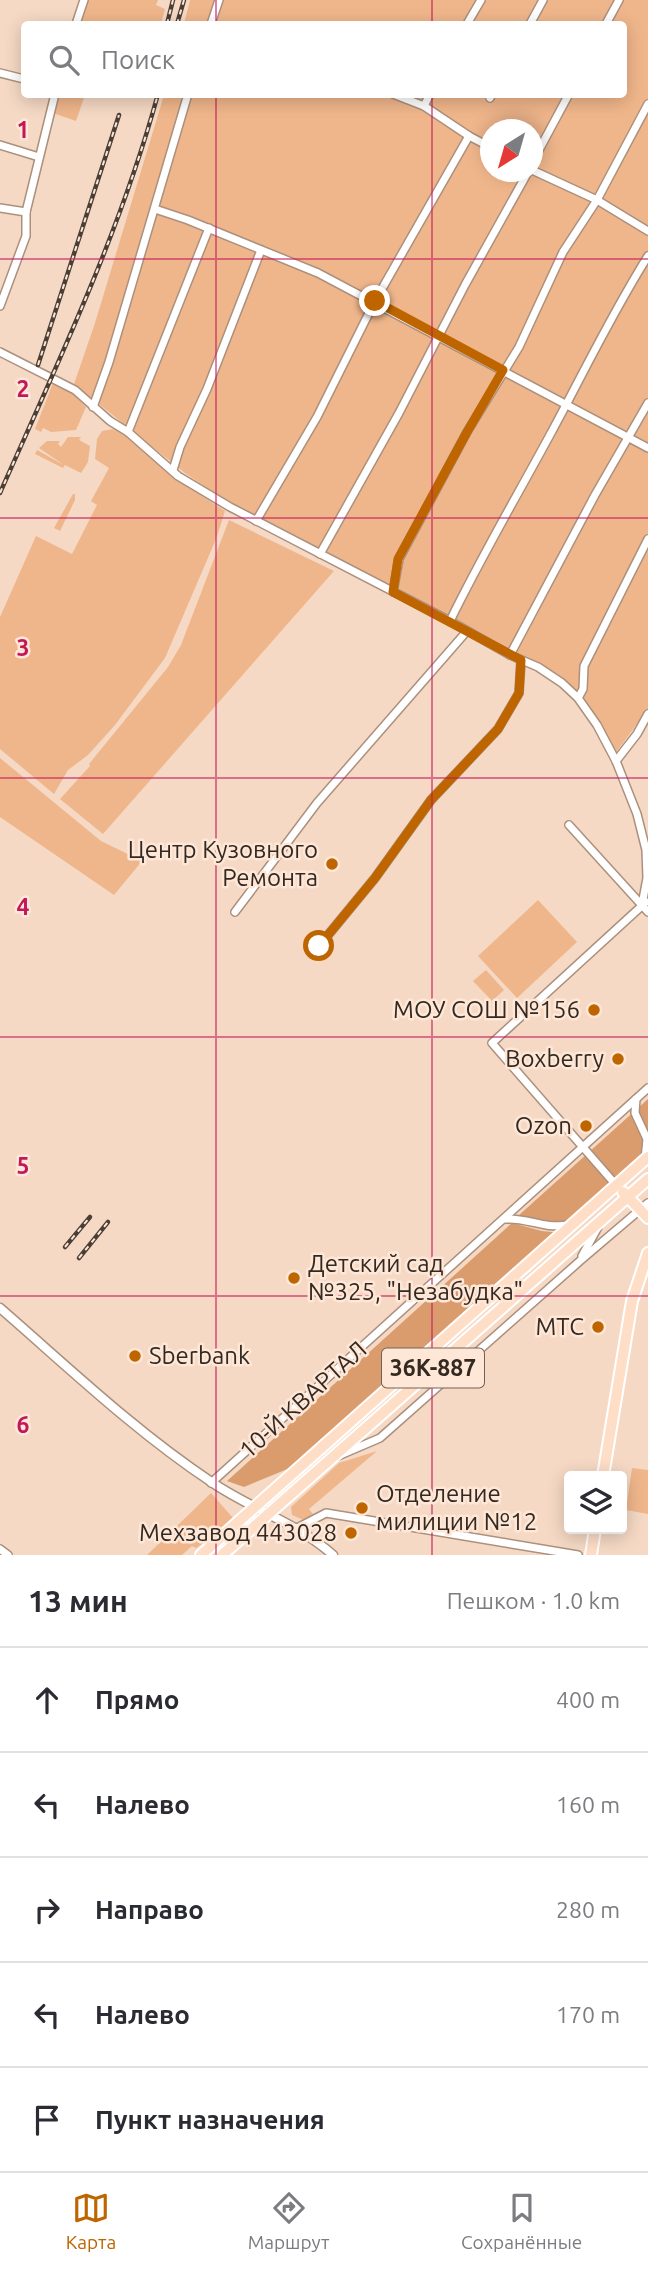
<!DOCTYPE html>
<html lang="ru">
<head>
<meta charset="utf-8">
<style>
  :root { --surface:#fff; --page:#f7f7f7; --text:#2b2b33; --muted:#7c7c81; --line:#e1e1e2; --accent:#be6500 }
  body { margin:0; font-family:Ubuntu,sans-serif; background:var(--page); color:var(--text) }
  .controls { position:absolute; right:21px; bottom:21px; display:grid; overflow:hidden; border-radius:7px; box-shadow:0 4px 18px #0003 }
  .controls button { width:63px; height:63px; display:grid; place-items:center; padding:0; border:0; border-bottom:2px solid var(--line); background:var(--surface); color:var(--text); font:35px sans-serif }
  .compass { position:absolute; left:480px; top:119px; width:63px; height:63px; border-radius:50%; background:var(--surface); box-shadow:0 4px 18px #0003; rotate:217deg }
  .stop { position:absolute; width:21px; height:21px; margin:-16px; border:5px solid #be6500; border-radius:50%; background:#fff }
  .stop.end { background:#be6500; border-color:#fff; box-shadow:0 2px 7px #0008 }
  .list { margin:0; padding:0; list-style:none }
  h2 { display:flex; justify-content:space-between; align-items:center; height:91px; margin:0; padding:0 28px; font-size:30px }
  h2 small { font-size:23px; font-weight:400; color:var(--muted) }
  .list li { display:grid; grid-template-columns:46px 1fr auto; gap:21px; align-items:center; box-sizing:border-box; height:105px; padding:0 28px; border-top:2px solid var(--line) }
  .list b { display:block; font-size:26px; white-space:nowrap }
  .list em { font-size:23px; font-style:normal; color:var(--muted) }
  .icon { flex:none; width:38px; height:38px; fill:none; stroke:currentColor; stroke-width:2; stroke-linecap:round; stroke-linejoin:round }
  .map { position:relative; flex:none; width:648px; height:1555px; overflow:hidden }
  .search { position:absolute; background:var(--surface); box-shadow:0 4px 18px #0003; left:21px; right:21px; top:21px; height:77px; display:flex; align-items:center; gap:18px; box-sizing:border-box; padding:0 24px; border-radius:7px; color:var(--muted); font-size:26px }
  .sheet { height:616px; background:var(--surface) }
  nav { display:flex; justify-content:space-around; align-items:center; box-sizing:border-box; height:98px; border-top:2px solid var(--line); background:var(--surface); font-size:19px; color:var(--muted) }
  nav a { display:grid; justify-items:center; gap:4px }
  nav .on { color:var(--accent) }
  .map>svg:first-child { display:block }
  .green { fill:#f0b68b; fill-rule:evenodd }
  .forest { fill:#db9c6d }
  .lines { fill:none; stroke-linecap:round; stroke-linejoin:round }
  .minor-casing { stroke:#ab907d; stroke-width:10 }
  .tertiary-casing { stroke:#ab907d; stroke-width:11 }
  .primary-casing { stroke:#fff; stroke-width:14 }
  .minor { stroke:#fff; stroke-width:7 }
  .tertiary { stroke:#fff; stroke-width:8 }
  .primary { stroke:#ffdec7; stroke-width:10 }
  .rail-casing { stroke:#4b3e35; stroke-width:4.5 }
  .rail { stroke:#fee7d7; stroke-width:2; stroke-dasharray:5; stroke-linecap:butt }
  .route { stroke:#be6500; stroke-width:9 }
  .grid { fill:none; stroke:#c2185b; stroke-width:2; stroke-opacity:0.55 }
  .poi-dot { fill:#be6500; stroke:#fee7d7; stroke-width:2.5 }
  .labels { text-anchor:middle; stroke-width:5; stroke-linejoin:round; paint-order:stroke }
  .shield { fill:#fee7d7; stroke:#716258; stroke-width:2 }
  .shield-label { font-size:23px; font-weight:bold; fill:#342921 }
  .poi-label { font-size:24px; fill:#342921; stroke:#fee7d7; text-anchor:end }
  .street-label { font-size:24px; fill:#342921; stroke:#fee7d7 }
  .grid-label { font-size:23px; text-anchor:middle; font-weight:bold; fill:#c2185b; stroke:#fee7d7; stroke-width:5; stroke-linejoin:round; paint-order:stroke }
</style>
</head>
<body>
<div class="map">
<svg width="648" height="1555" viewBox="0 0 648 1555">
  <rect width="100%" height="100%" fill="#f5d9c4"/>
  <!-- green -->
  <g class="green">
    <polygon points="87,0 158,0 156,5 165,9 161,24 80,24"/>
    <path d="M190,0h458v709l-34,46 -15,-31 -49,-50 -153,-86 -138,-69 -52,-31 -22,-15 -111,-89 21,-61 69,-228 460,-1v-70h-440zM490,130h42v42h-42z"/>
    <polygon points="58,95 85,95 76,121 53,113"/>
    <polygon points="53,383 69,390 86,407 76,430 51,432 43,428 41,432 35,429"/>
    <polygon points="113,429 123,433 179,481 225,511 216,539 165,658 115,725 88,755 68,770 54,794 0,749 0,617 36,536 72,554 97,505 91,501 109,468 95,459 97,439 102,431"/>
    <polygon points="68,437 81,437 79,440 90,446 88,462 81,473 65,465 63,468 35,454 37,450 64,465 39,448 47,441 60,441 58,444 61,447"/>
    <polygon points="73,494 75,494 75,500 60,531 54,528"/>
    <polygon points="229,520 334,571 103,834 60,799 90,766 89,764 168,667 181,645"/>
    <polygon points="0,758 101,841 142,861 114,895 0,817"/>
    <polygon points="538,900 577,942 517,998 478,956"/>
    <polygon points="486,970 504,990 492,1001 473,981"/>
    <polygon points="377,1451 309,1509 316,1518 308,1522 292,1515 291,1507 339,1463"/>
    <polygon points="632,1468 648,1470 648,1514 626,1510"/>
    <polygon points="211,1493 233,1518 210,1539 196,1548 192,1546 182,1555 147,1555"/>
  </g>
  <!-- forest -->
  <g class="forest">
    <polygon points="648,1099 648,1157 574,1221 560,1223 518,1216"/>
    <polygon points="512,1223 542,1231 562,1233 307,1461 244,1487 227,1481"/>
  </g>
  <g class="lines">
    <!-- minor casing -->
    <g class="minor-casing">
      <g id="minor">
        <polyline points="76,24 84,0"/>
        <polyline points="211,24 219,0"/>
        <polyline points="467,24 481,0"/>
        <polyline points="530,24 543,0"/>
        <polyline points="606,24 619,0"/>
        <polyline points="0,73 24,79"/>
        <polyline points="393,94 424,106 469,136 490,147"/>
        <polyline points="490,98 492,94"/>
        <polyline points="424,106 430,94"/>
        <polyline points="0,145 39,157"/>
        <polyline points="532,163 569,94"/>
        <polyline points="532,170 597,200 648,231"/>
        <polyline points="0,208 26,212"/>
        <polyline points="155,209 188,220 318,273 648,448"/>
        <polyline points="0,306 26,236 26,212 55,94"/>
        <polyline points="0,352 75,390 110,421 128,432 178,476 230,507 450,621 510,655 538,667 562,683 578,698 597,725 616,761 637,814 646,850 647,878 642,905"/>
        <polyline points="93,407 109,362 188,94"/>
        <polyline points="128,432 209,228"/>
        <polyline points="173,470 180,447 207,389 261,250"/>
        <polyline points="256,521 317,417 375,301 469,136"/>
        <polyline points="320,554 399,413 465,285 528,172"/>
        <polyline points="393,592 399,559 467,432 519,347 563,252 597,200 648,104"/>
        <path d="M450,621c31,-64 67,-125 101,-188 32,-59 61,-120 97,-177"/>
        <polyline points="510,655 595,495 648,403"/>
        <polyline points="578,698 583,689 584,666 648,539"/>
        <polyline points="616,761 637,734 648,714"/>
        <polyline points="569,825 648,912"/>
        <polyline points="235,912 317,803 467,631"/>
        <polyline points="319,946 375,878 431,800 498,729 519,693 521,660"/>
        <polyline points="636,1099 635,1113 647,1139 645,1159"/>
        <polyline points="616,1185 492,1043 646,902"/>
        <path d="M506,1219c24,-1 36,10 63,6"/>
        <polyline points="582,1256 598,1227"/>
        <polyline points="338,1456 380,1438 581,1260 648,1203"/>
        <polyline points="211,1483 648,1088"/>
        <polyline points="297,1528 326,1513 578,1555"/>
        <polyline points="0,1549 8,1555"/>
      </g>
    </g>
    <!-- tertiary casing -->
    <g class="tertiary-casing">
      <path id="tertiary" d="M0,1308c68,59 135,123 210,173 40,28 86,41 123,74"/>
    </g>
    <!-- primary casing -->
    <g class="primary-casing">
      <g id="primary">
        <polyline points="623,1192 648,1218"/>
        <polyline points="603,1476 632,1301 648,1253"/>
        <polyline points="201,1555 648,1157"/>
        <polyline points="222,1555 648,1179"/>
        <polyline points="591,1555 595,1529"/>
      </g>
    </g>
    <!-- minor -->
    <use href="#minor" class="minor"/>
    <!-- tertiary -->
    <use href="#tertiary" class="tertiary"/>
    <!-- primary -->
    <use href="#primary" class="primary"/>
    <!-- rail casing -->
    <g class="rail-casing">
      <g id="rail">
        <polyline points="167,24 173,0"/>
        <polyline points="177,24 184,0"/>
        <polyline points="38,365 119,115"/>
        <path d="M0,493c58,-131 120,-260 158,-399"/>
        <polyline points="65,1247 90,1217"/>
        <polyline points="79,1258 108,1222"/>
      </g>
    </g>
    <!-- rail -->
    <use href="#rail" class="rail"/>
  </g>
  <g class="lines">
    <!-- route -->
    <polyline class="route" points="319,946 375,878 431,800 498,729 519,693 521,660 393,592 398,559 467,432 503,370 375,301"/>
  </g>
  <!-- grid -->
  <path class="grid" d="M216,0v24M432,0v24M216,94v1461M432,94v1461M0,259h648M0,518h648M0,778h648M0,1037h648M0,1296h648"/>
  <!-- markers -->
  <g class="poi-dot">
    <circle cx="332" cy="864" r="7"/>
    <circle cx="594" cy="1010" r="7"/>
    <circle cx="618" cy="1059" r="7"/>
    <circle cx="586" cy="1126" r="7"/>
    <circle cx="294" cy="1278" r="7"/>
    <circle cx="598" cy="1327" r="7"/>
    <circle cx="135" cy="1356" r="7"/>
    <circle cx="362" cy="1508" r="7"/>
    <circle cx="351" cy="1533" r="7"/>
  </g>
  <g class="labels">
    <!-- shield labels -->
    <rect class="shield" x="382" y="1348.5" width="102" height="39" rx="5"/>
    <g class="shield-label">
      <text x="433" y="1376">36К-887</text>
    </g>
    <!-- poi labels -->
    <g class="poi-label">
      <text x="318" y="858">Центр Кузовного<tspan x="318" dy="28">Ремонта</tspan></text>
      <text x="580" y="1018">МОУ СОШ №156</text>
      <text x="604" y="1067">Boxberry</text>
      <text x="572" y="1134">Ozon</text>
      <text x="308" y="1272" text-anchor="start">Детский сад<tspan x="308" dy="28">№325, "Незабудка"</tspan></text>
      <text x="584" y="1335">МТС</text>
      <text x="149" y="1364" text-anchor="start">Sberbank</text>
      <text x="376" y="1502" text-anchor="start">Отделение<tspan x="376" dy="28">милиции №12</tspan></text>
      <text x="337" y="1541">Мехзавод 443028</text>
    </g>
    <!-- street labels -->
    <g class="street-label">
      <text transform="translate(303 1400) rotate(-42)" y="8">10-Й КВАРТАЛ</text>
    </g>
  </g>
  <g class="grid-label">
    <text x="23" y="138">1</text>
    <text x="23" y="397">2</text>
    <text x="23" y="656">3</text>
    <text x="23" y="915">4</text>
    <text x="23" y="1174">5</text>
    <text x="23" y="1433">6</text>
  </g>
</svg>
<div class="controls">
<button><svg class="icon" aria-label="layers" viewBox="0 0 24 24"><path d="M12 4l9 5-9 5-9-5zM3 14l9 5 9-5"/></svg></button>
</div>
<svg class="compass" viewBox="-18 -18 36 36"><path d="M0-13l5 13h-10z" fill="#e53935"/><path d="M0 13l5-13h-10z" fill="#7c7c81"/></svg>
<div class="stop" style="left:319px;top:946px"></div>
<div class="stop end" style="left:375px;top:301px"></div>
<div class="search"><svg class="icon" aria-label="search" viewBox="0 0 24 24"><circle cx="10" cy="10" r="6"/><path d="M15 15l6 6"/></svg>Поиск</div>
</div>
<section class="sheet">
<h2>13 мин<small>Пешком · 1.0 km</small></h2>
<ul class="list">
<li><svg class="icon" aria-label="ahead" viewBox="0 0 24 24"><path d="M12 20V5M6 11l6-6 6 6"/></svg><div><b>Прямо</b></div><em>400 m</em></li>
<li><svg class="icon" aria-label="left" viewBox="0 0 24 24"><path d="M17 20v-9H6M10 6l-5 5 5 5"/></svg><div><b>Налево</b></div><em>160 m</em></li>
<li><svg class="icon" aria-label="right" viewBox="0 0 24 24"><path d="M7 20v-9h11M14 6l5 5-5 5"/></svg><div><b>Направо</b></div><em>280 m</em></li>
<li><svg class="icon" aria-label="left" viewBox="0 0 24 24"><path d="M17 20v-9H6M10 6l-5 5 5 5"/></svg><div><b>Налево</b></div><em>170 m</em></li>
<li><svg class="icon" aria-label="arrive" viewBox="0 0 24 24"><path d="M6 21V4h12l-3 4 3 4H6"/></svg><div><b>Пункт назначения</b></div></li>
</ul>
</section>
<nav>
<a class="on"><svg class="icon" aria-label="map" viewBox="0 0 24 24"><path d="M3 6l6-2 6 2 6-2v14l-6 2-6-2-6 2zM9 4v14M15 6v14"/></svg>Карта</a>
<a><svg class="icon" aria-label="directions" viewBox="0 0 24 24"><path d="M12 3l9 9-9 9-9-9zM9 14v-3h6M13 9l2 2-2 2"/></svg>Маршрут</a>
<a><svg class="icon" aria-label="saved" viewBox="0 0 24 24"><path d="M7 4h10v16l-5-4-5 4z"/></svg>Сохранённые</a>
</nav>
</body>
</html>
